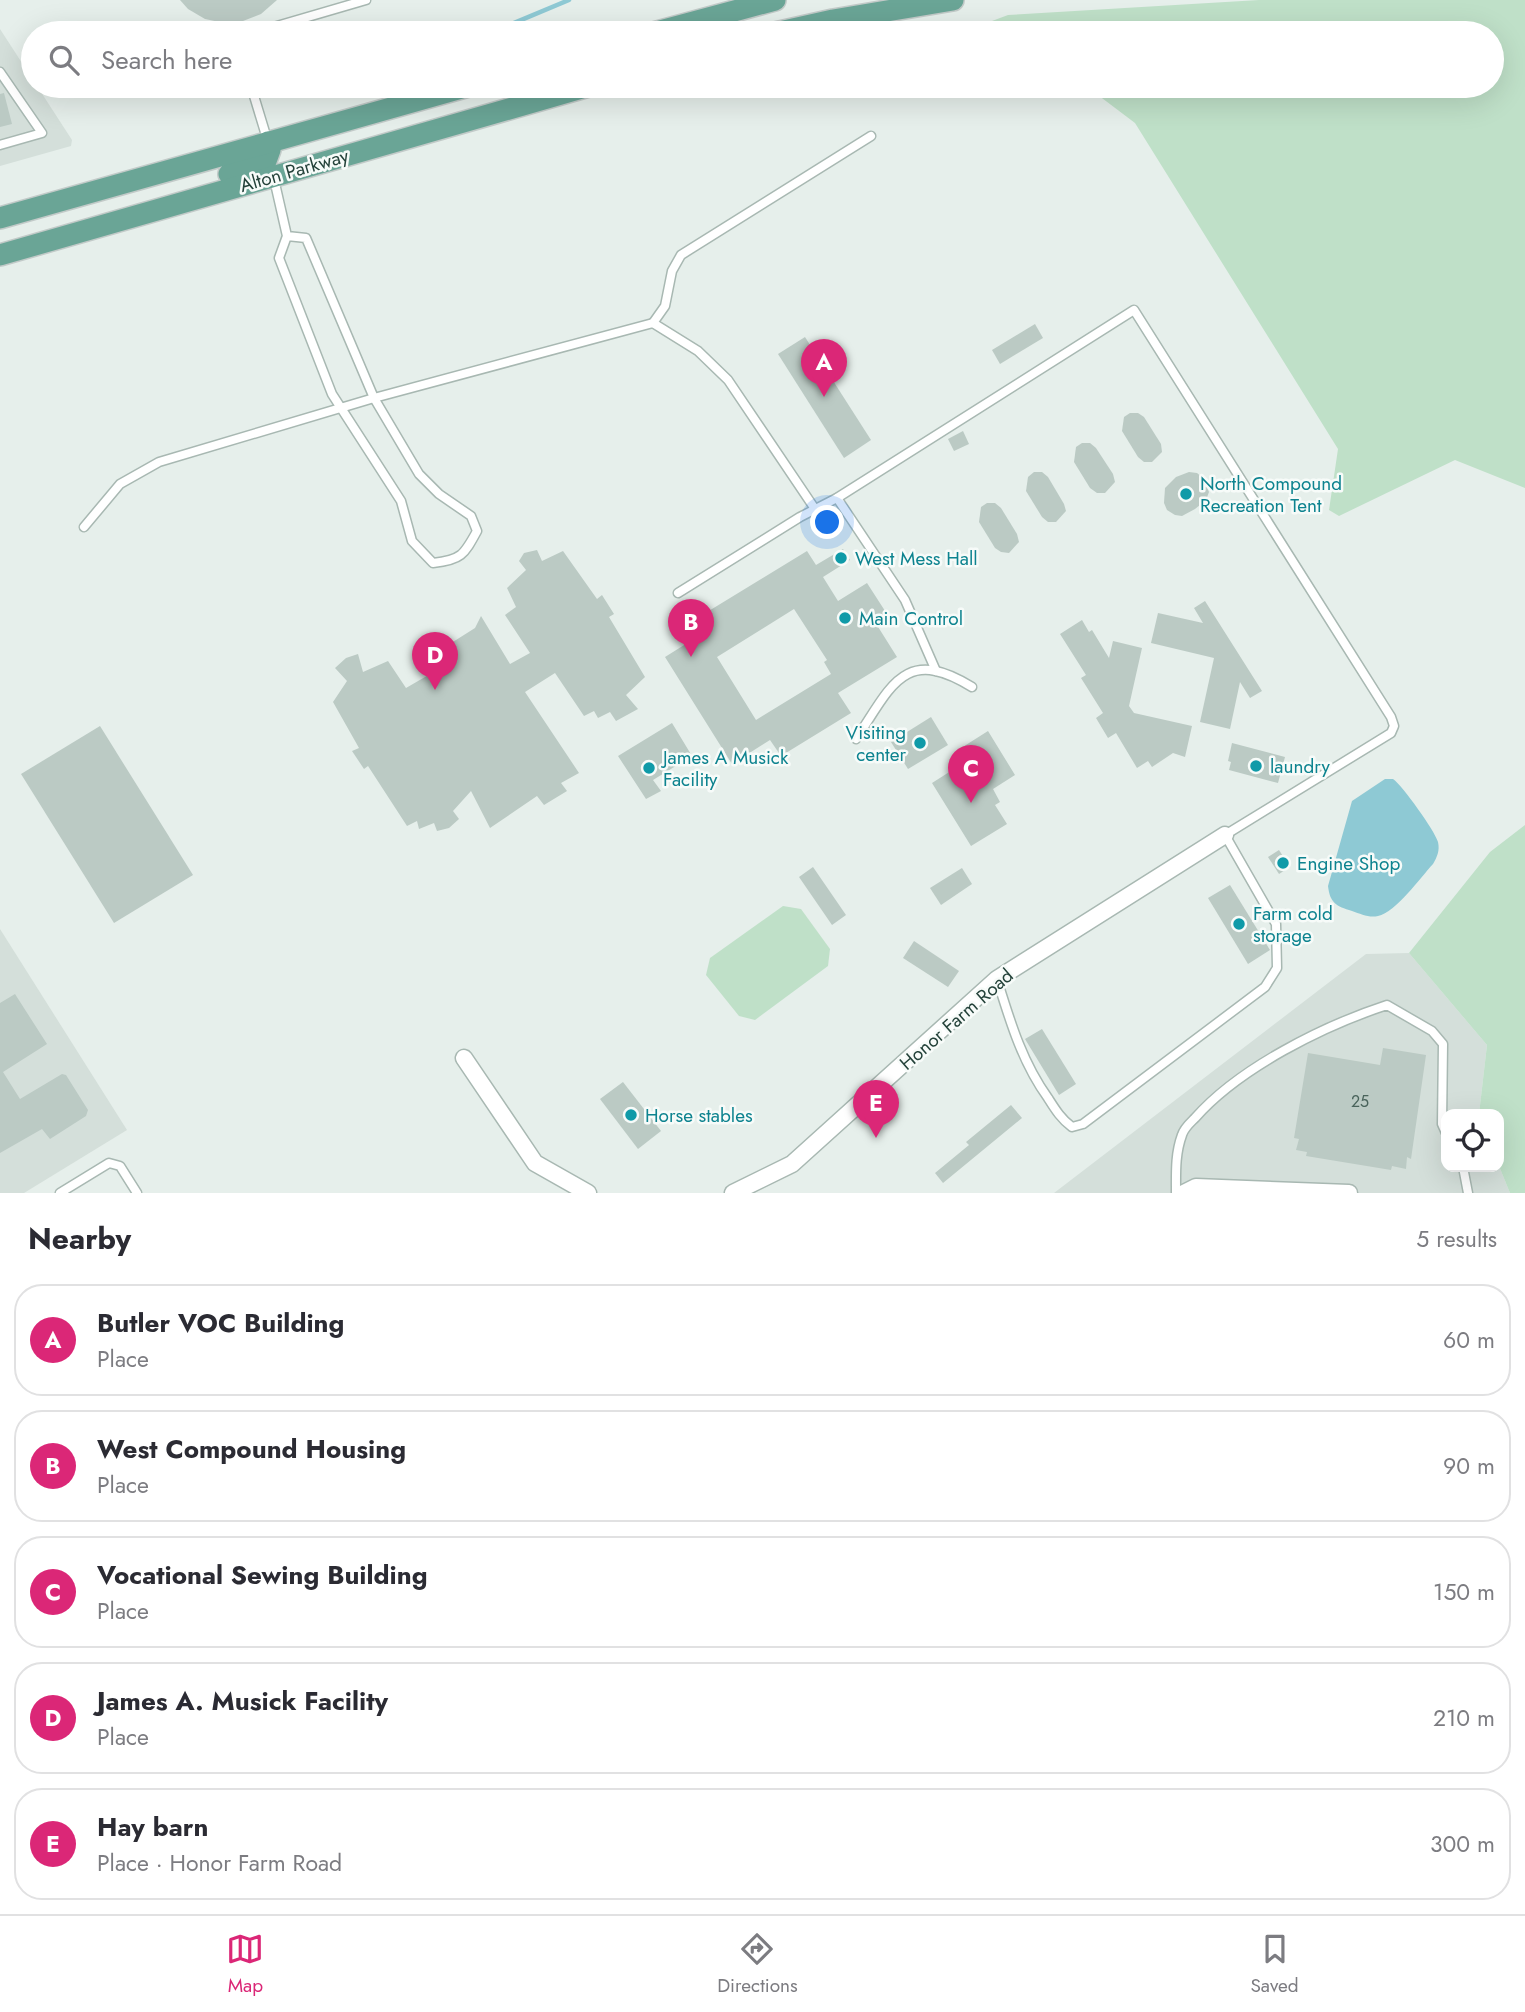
<!DOCTYPE html>
<html lang="en">
<head>
<meta charset="utf-8">
<style>
  :root { --surface:#fff; --page:#f2f2f3; --text:#2b2b33; --muted:#7c7c81; --line:#e1e1e2; --accent:#db2777 }
  body { margin:0; font-family:Jost,sans-serif; background:var(--page); color:var(--text) }
  .controls { position:absolute; right:21px; bottom:21px; display:grid; overflow:hidden; border-radius:14px; box-shadow:0 7px 28px #0002 }
  .controls button { width:63px; height:63px; display:grid; place-items:center; padding:0; border:0; border-bottom:2px solid var(--line); background:var(--surface); color:var(--text); font:35px sans-serif }
  .you { position:absolute; left:828px; top:523px; width:24px; height:24px; margin:-18px; border:5px solid #fff; border-radius:50%; background:#1a73e8; box-shadow:0 0 0 10px #1a73e833 }
  .badge { display:grid; place-items:center; width:46px; height:46px; border-radius:50%; background:var(--accent); color:#fff; font-size:23px; font-weight:700 }
  .pin { position:absolute; translate:-50% -58px; filter:drop-shadow(0 2px 4px #0008) }
  .pin::after { content:''; position:absolute; top:37px; width:24px; height:21px; background:inherit; clip-path:polygon(0 0,100% 0,50% 100%) }
  .list { margin:0; padding:0; list-style:none }
  h2 { display:flex; justify-content:space-between; align-items:center; height:91px; margin:0; padding:0 28px; font-size:30px }
  h2 small { font-size:23px; font-weight:400; color:var(--muted) }
  .list li { display:grid; grid-template-columns:46px 1fr auto; gap:21px; align-items:center; box-sizing:border-box; height:112px; margin:0 14px 14px; padding:0 14px; border:2px solid var(--line); border-radius:28px }
  .list b { display:block; font-size:26px; white-space:nowrap }
  .list p { margin:0; font-size:23px; white-space:nowrap; color:var(--muted) }
  .list em { font-size:23px; font-style:normal; color:var(--muted) }
  .icon { flex:none; width:38px; height:38px; fill:none; stroke:currentColor; stroke-width:2; stroke-linecap:round; stroke-linejoin:round }
  .map { position:relative; flex:none; width:1525px; height:1193px; overflow:hidden }
  .search { position:absolute; background:var(--surface); box-shadow:0 7px 28px #0002; left:21px; right:21px; top:21px; height:77px; display:flex; align-items:center; gap:18px; box-sizing:border-box; padding:0 24px; border-radius:38px; color:var(--muted); font-size:26px }
  .sheet { height:721px; background:var(--surface) }
  nav { display:flex; justify-content:space-around; align-items:center; box-sizing:border-box; height:98px; border-top:2px solid var(--line); background:var(--surface); font-size:19px; color:var(--muted) }
  nav a { display:grid; justify-items:center; gap:4px }
  nav .on { color:var(--accent) }
  .map>svg:first-child { display:block }
  .built { fill:#d4dfda }
  .green { fill:#bfe0c8 }
  .water { fill:#8ec9d4 }
  .lines { fill:none; stroke-linecap:round; stroke-linejoin:round }
  .stream { stroke:#8ec9d4; stroke-width:4.5 }
  .building { fill:#bbcac4; fill-rule:evenodd }
  .lane-casing { stroke:#a8b8b2; stroke-width:11 }
  .street-casing { stroke:#a8b8b2; stroke-width:19 }
  .primary-casing { stroke:#c2cac8; stroke-width:24 }
  .lane { stroke:#fff; stroke-width:8 }
  .street { stroke:#fff; stroke-width:16 }
  .primary { stroke:#6aa596; stroke-width:21 }
  .culture-dot { fill:#0f9aa8; stroke:#f7fbf9; stroke-width:2.5 }
  .labels { text-anchor:middle; stroke-width:5; stroke-linejoin:round; paint-order:stroke }
  .number-label { font-size:16px; fill:#4a645c }
  .street-label { font-size:19px; fill:#24423a; stroke:#f7fbf9 }
  .culture-label { font-size:19px; fill:#0d838f; stroke:#f7fbf9; text-anchor:start }
</style>
</head>
<body>
<div class="map">
<svg width="1525" height="1193" viewBox="0 0 1525 1193">
  <rect width="100%" height="100%" fill="#e6efeb"/>
  <!-- built -->
  <g class="built">
    <polygon points="0,29 33,80 33,86 37,86 72,140 71,146 0,166"/>
    <polygon points="0,929 127,1130 24,1193 0,1193"/>
    <polygon points="1409,953 1487,1045 1479,1114 1446,1114 1446,1167 1499,1166 1510,1193 1054,1193 1366,954"/>
  </g>
  <!-- green -->
  <g class="green">
    <polygon points="1259,0 1525,0 1525,488 1455,460 1339,516 1329,510 1338,449 1135,123 1086,86 1492,86 1492,33 993,33 992,21 1008,15"/>
    <polygon points="1525,825 1525,1193 1510,1193 1499,1166 1499,1114 1479,1114 1487,1045 1409,953 1490,852"/>
    <polygon points="783,906 801,909 830,949 828,966 755,1020 739,1016 706,975 710,958"/>
  </g>
  <!-- water -->
  <path class="water" d="M1385,779h8c9,6 42,52 45,63 2,9 -1,15 -5,22 -13,14 -37,48 -55,52 -9,2 -17,-2 -26,-5 -16,-5 -22,-8 -24,-25l24,-85z"/>
  <g class="lines">
    <!-- stream -->
    <polyline class="stream" points="490,33 569,0"/>
  </g>
  <!-- building -->
  <g class="building">
    <polygon points="180,0 277,0 261,14 243,21 224,23 205,19 188,9"/>
    <polygon points="4,93 12,124 0,127 0,94"/>
    <polygon points="1035,324 1043,338 1000,364 992,350"/>
    <polygon points="805,337 871,440 844,458 778,354"/>
    <polygon points="1130,413 1138,413 1144,417 1161,444 1162,452 1152,462 1144,462 1138,457 1122,431 1124,417"/>
    <polygon points="963,431 969,444 954,451 948,439"/>
    <polygon points="1082,443 1090,443 1096,448 1113,474 1115,482 1105,493 1097,493 1090,488 1074,462 1076,447"/>
    <polygon points="1034,472 1042,472 1048,477 1064,504 1066,511 1056,522 1048,522 1042,517 1026,491 1028,477"/>
    <polygon points="1189,472 1197,473 1203,478 1209,492 1206,500 1195,509 1182,516 1175,515 1167,510 1164,503 1165,488 1176,477"/>
    <polygon points="987,503 995,503 1001,508 1017,534 1019,542 1009,553 1001,552 995,548 979,522 981,507"/>
    <path d="M843,549l7,11 -27,17 15,24 29,-18 20,31 -12,8 22,35 -59,36 13,20 -70,43 -11,-16 -38,24 -67,-107 24,-15 -6,-11 13,-8 -2,-3 113,-69 9,14zM794,609l33,51 -3,2 7,12 -75,46 -39,-63z"/>
    <polygon points="537,550 542,561 563,551 597,599 602,595 614,614 609,617 645,677 626,695 638,709 616,721 610,712 598,718 594,711 584,716 555,673 525,692 579,773 561,783 567,791 544,805 537,796 490,828 471,791 453,811 459,819 449,828 437,831 434,823 419,829 417,821 407,826 368,766 364,769 352,751 359,748 333,702 347,681 335,668 346,658 358,654 363,672 388,661 406,688 444,666 437,652 475,628 481,616 510,664 530,653 505,615 516,607 507,588 526,570 519,561 524,553"/>
    <polygon points="1205,601 1262,691 1250,698 1240,682 1230,729 1200,722 1214,658 1151,643 1158,613 1203,623 1194,608"/>
    <polygon points="1082,620 1089,632 1092,630 1109,658 1113,641 1142,648 1129,706 1134,713 1192,726 1185,757 1173,753 1152,767 1148,761 1137,768 1116,733 1108,738 1096,718 1103,713 1081,678 1086,675 1060,634"/>
    <polygon points="931,717 948,745 908,769 891,742"/>
    <polygon points="672,723 692,756 653,780 661,791 646,799 618,756"/>
    <polygon points="100,726 193,875 114,923 21,774"/>
    <polygon points="988,731 1015,775 993,789 1000,802 995,805 1007,824 971,846 932,783 965,762 958,750"/>
    <polygon points="1232,743 1285,757 1278,783 1229,770 1231,762 1228,761"/>
    <polygon points="1279,850 1290,867 1279,874 1268,857"/>
    <polygon points="813,867 846,915 832,925 799,877"/>
    <polygon points="962,868 972,884 941,905 930,888"/>
    <polygon points="1230,885 1270,950 1248,964 1208,898"/>
    <polygon points="914,941 959,971 948,987 903,958"/>
    <polygon points="15,994 47,1044 3,1072 20,1099 62,1074 66,1075 88,1110 86,1116 50,1139 42,1129 0,1153 0,1003"/>
    <polygon points="1042,1029 1076,1084 1059,1095 1025,1039"/>
    <polygon points="1383,1048 1426,1055 1411,1159 1407,1157 1406,1169 1392,1166 1391,1170 1306,1156 1307,1152 1296,1150 1299,1139 1294,1138 1308,1053 1380,1065"/>
    <polygon points="623,1082 661,1131 638,1149 600,1099"/>
    <polygon points="1011,1105 1022,1118 943,1183 935,1173 969,1145 966,1142"/>
  </g>
  <g class="lines">
    <!-- lane casing -->
    <g class="lane-casing">
      <g id="lane">
        <polyline points="253,33 366,0"/>
        <polyline points="0,72 42,133 0,145"/>
        <polyline points="251,86 268,142"/>
        <path d="M274,179l13,57 -8,22 53,136 69,107 11,40 21,22c28,-3 31,-8 44,-32l-6,-15 -32,-22 -20,-20 -45,-76 -68,-160 -19,-2"/>
        <polyline points="653,323 665,306 672,271 681,255 871,136"/>
        <polyline points="84,527 120,484 159,462 374,398 653,323 698,351 728,380 815,509"/>
        <polyline points="678,593 800,517 837,498"/>
        <path d="M936,671l-31,-71 -68,-102 297,-188 257,407 3,9 -3,7 -166,102 51,89 1,44 -12,19 -182,137 -11,3c-11,-8 -17,-18 -24,-29 -26,-36 -38,-77 -51,-119"/>
        <path d="M856,739c35,-52 48,-94 116,-52"/>
        <polyline points="1463,1167 1468,1193"/>
        <polyline points="60,1193 109,1163 120,1166 137,1193"/>
        <path d="M1176,1193c0,-20 -1,-39 6,-58 2,-7 8,-12 13,-17 44,-50 128,-92 192,-113l45,26 11,13 -1,80 4,9"/>
      </g>
    </g>
    <!-- street casing -->
    <g class="street-casing">
      <g id="street">
        <polyline points="464,1058 535,1163 588,1193"/>
        <polyline points="733,1193 792,1164 997,979 1225,835"/>
        <polyline points="1184,1193 1196,1187 1349,1193"/>
      </g>
    </g>
    <!-- primary casing -->
    <g class="primary-casing">
      <g id="primary">
        <polyline points="653,33 775,0"/>
        <polyline points="775,33 833,20 953,0"/>
        <polyline points="229,174 266,161 270,150 268,142"/>
        <polyline points="0,218 469,86"/>
        <polyline points="0,255 589,86"/>
      </g>
    </g>
    <!-- lane -->
    <use href="#lane" class="lane"/>
    <!-- street -->
    <use href="#street" class="street"/>
    <!-- primary -->
    <use href="#primary" class="primary"/>
  </g>
  <!-- markers -->
  <g class="culture-dot">
    <circle cx="1186" cy="494" r="7"/>
    <circle cx="841" cy="558" r="7"/>
    <circle cx="845" cy="618" r="7"/>
    <circle cx="920" cy="743" r="7"/>
    <circle cx="1256" cy="766" r="7"/>
    <circle cx="649" cy="768" r="7"/>
    <circle cx="1283" cy="863" r="7"/>
    <circle cx="1239" cy="924" r="7"/>
    <circle cx="631" cy="1115" r="7"/>
  </g>
  <g class="labels">
    <!-- number labels -->
    <g class="number-label">
      <text x="1360" y="1107">25</text>
    </g>
    <!-- street labels -->
    <g class="street-label">
      <text transform="translate(294 170) rotate(-16)" y="7">Alton Parkway</text>
      <text transform="translate(956 1019) rotate(-41)" y="7">Honor Farm Road</text>
    </g>
    <!-- culture labels -->
    <g class="culture-label">
      <text x="1200" y="490">North Compound<tspan x="1200" dy="22">Recreation Tent</tspan></text>
      <text x="855" y="565">West Mess Hall</text>
      <text x="859" y="625">Main Control</text>
      <text x="906" y="739" text-anchor="end">Visiting<tspan x="906" dy="22">center</tspan></text>
      <text x="663" y="764">James A Musick<tspan x="663" dy="22">Facility</tspan></text>
      <text x="1270" y="773">laundry</text>
      <text x="1297" y="870">Engine Shop</text>
      <text x="1253" y="920">Farm cold<tspan x="1253" dy="22">storage</tspan></text>
      <text x="645" y="1122">Horse stables</text>
    </g>
  </g>
</svg>
<div class="controls">
<button><svg class="icon" aria-label="locate" viewBox="0 0 24 24"><circle cx="12" cy="12" r="6"/><path d="M12 2v4M12 18v4M2 12h4M18 12h4"/></svg></button>
</div>
<div class="you"></div>
<div class="pin badge" style="left:824px;top:397px">A</div>
<div class="pin badge" style="left:691px;top:657px">B</div>
<div class="pin badge" style="left:971px;top:803px">C</div>
<div class="pin badge" style="left:435px;top:690px">D</div>
<div class="pin badge" style="left:876px;top:1138px">E</div>
<div class="search"><svg class="icon" aria-label="search" viewBox="0 0 24 24"><circle cx="10" cy="10" r="6"/><path d="M15 15l6 6"/></svg>Search here</div>
</div>
<section class="sheet">
<h2>Nearby<small>5 results</small></h2>
<ul class="list">
<li><span class="badge">A</span><div><b>Butler VOC Building</b><p>Place</p></div><em>60 m</em></li>
<li><span class="badge">B</span><div><b>West Compound Housing</b><p>Place</p></div><em>90 m</em></li>
<li><span class="badge">C</span><div><b>Vocational Sewing Building</b><p>Place</p></div><em>150 m</em></li>
<li><span class="badge">D</span><div><b>James A. Musick Facility</b><p>Place</p></div><em>210 m</em></li>
<li><span class="badge">E</span><div><b>Hay barn</b><p>Place · Honor Farm Road</p></div><em>300 m</em></li>
</ul>
</section>
<nav>
<a class="on"><svg class="icon" aria-label="map" viewBox="0 0 24 24"><path d="M3 6l6-2 6 2 6-2v14l-6 2-6-2-6 2zM9 4v14M15 6v14"/></svg>Map</a>
<a><svg class="icon" aria-label="directions" viewBox="0 0 24 24"><path d="M12 3l9 9-9 9-9-9zM9 14v-3h6M13 9l2 2-2 2"/></svg>Directions</a>
<a><svg class="icon" aria-label="saved" viewBox="0 0 24 24"><path d="M7 4h10v16l-5-4-5 4z"/></svg>Saved</a>
</nav>
</body>
</html>
